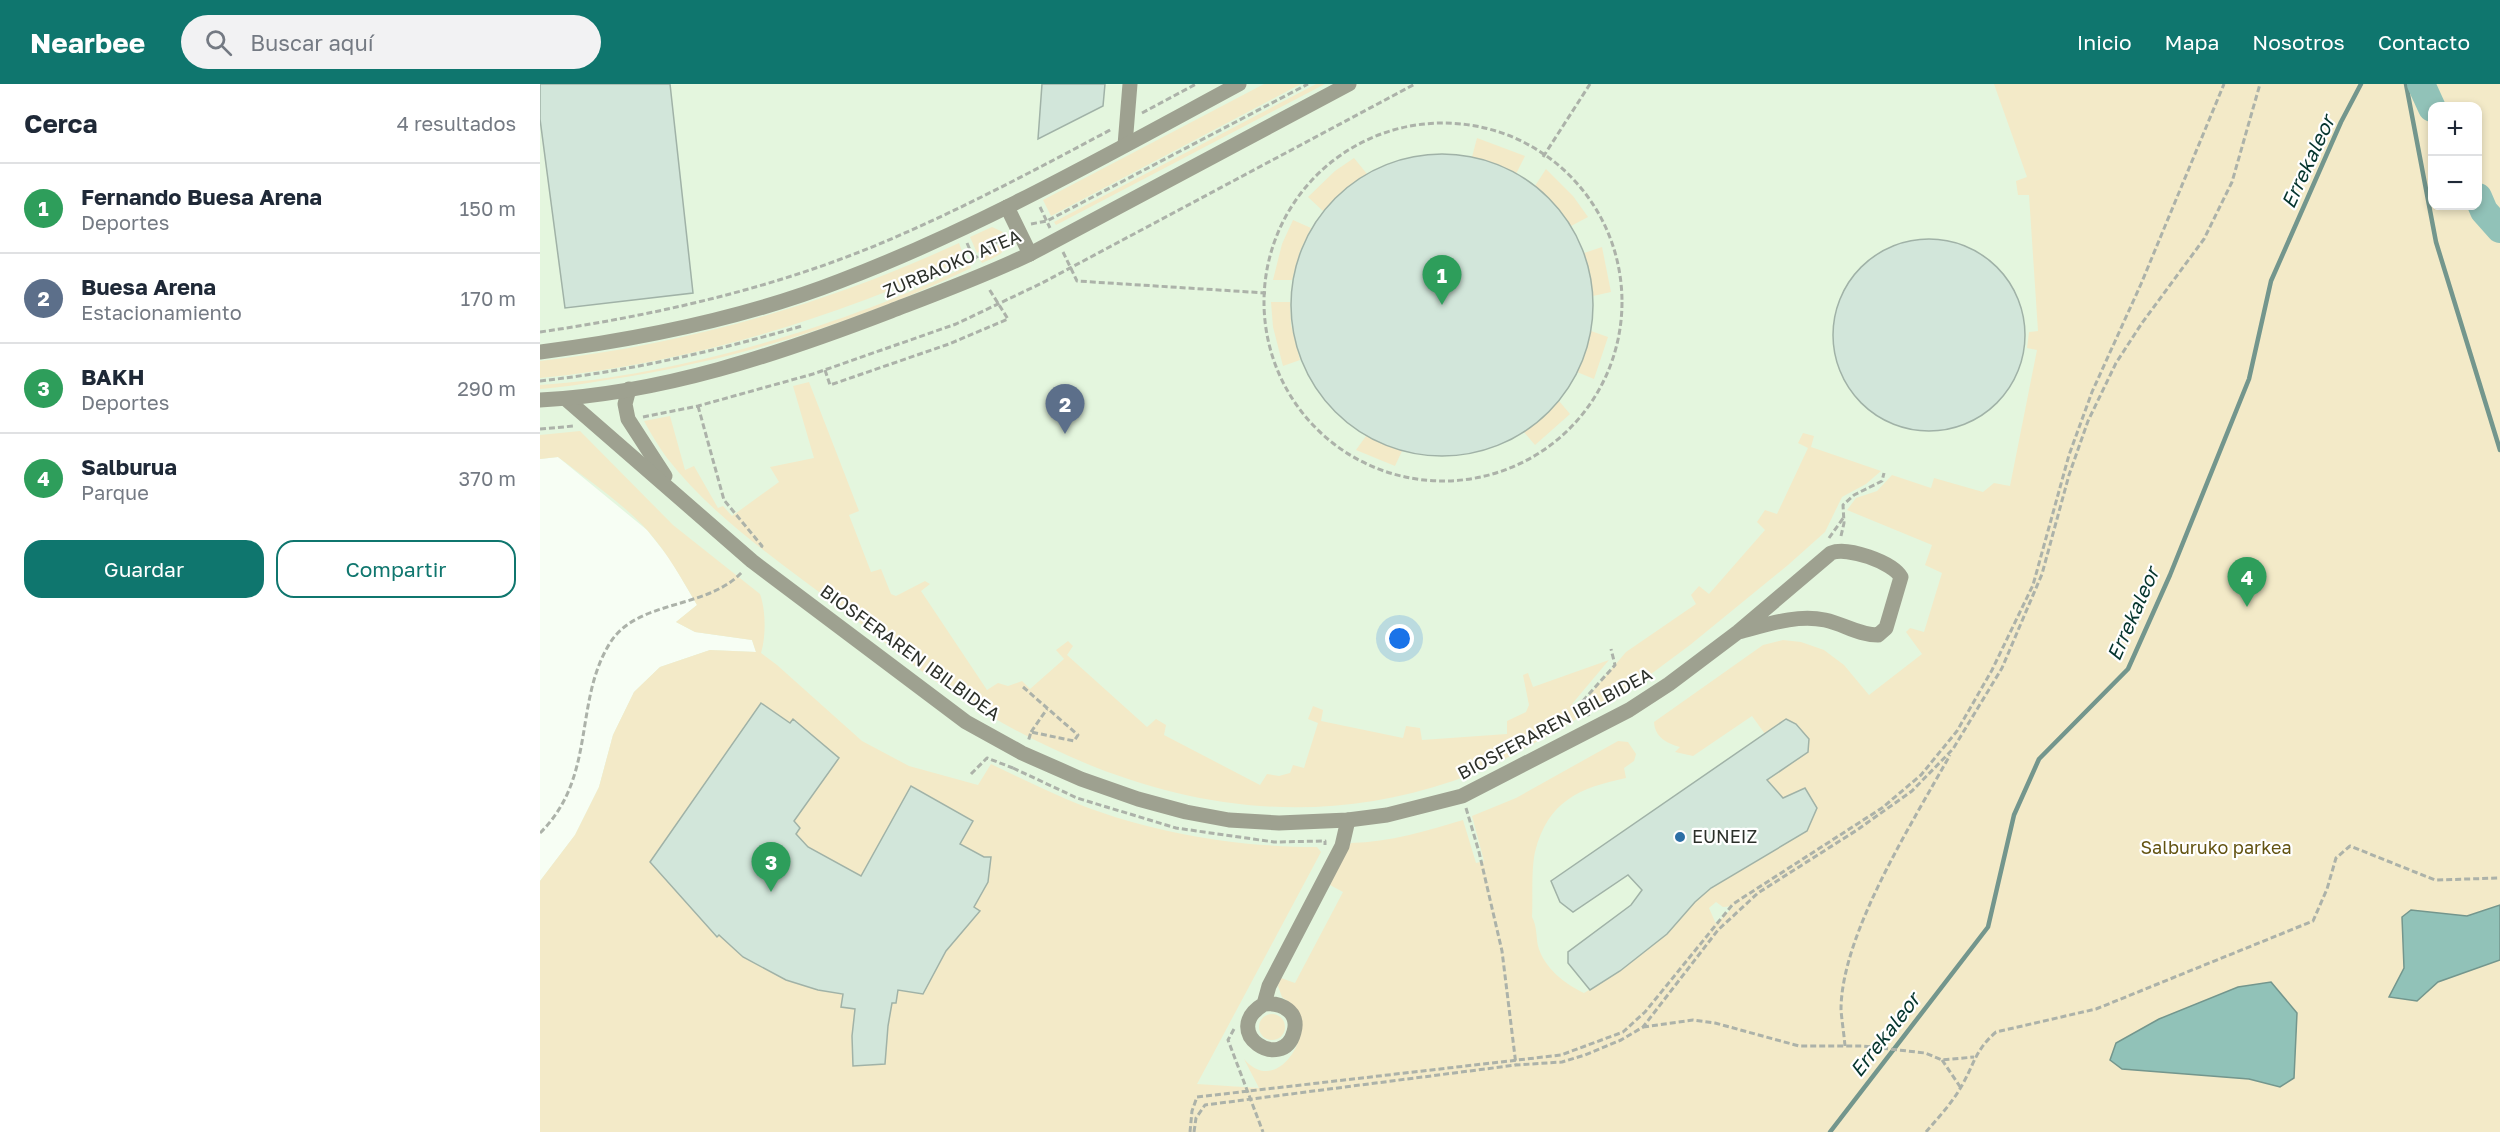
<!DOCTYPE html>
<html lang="es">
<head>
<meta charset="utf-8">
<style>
  :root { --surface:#fff; --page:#f2f2f3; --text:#1f2937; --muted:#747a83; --line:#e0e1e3; --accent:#0f766e }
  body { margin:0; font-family:"Golos Text",sans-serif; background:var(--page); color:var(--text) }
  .controls { position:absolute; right:18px; top:18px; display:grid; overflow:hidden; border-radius:12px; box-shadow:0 3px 9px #0003 }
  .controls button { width:54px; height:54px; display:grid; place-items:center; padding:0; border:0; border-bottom:2px solid var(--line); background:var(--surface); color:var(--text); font:30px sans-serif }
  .you { position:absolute; left:860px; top:555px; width:21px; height:21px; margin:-15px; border:4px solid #fff; border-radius:50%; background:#1a73e8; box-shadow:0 0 0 9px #1a73e833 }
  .badge { display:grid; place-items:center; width:39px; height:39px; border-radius:50%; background:var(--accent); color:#fff; font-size:20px; font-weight:700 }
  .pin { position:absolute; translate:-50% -50px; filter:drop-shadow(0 2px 3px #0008) }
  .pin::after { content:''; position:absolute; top:32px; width:21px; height:18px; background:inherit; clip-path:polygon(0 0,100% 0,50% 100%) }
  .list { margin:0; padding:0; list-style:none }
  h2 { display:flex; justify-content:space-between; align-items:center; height:78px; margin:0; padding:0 24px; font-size:26px }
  h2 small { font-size:20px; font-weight:400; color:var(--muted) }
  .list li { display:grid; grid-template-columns:39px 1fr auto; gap:18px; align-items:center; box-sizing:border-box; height:90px; padding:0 24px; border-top:2px solid var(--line) }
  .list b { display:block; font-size:22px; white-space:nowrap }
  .list p { margin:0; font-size:20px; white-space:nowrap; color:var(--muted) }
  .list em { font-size:20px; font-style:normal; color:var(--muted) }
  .actions { display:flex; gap:12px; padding:18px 24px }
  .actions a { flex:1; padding:14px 0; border:2px solid var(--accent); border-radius:18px; text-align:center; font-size:21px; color:var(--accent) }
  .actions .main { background:var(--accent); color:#fff }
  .icon { flex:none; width:33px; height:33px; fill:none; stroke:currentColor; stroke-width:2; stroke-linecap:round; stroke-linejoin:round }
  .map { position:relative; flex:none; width:1960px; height:1048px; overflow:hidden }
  header { display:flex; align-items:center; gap:36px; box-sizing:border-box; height:84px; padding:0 30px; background:var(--accent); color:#fff }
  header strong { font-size:28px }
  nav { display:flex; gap:33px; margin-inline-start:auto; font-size:21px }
  .search { width:420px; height:54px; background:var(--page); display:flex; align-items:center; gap:15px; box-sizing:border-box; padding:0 21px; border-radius:33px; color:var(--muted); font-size:22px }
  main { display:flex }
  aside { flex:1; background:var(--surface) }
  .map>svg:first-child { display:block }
  .built { fill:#e4f6de }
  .green { fill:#f3eac8; fill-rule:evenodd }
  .water { fill:#91c2b8; stroke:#73968d; stroke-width:1.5 }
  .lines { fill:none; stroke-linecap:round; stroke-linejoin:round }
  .stream { stroke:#73968d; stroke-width:4.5 }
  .river { stroke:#91c2b8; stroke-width:28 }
  .building { fill:#d2e6da; stroke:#a0b2a7; stroke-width:1.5 }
  .path { stroke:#acb2a9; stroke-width:3; stroke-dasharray:6 3; stroke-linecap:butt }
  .minor { stroke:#9ea190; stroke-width:15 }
  .poi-dot { fill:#2c6fa5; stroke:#fff; stroke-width:2 }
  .labels { text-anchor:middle; stroke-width:4.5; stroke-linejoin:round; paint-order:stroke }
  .street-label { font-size:18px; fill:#2c302a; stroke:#fff }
  .poi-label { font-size:18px; fill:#2c302a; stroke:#fff; text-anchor:start }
  .park-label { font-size:18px; fill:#635311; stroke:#fff }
  .water-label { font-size:20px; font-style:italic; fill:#05352e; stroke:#fff }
</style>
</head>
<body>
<header>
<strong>Nearbee</strong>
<div class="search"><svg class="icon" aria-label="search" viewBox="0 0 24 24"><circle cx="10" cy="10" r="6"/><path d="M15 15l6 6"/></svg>Buscar aquí</div>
<nav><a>Inicio</a><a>Mapa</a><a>Nosotros</a><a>Contacto</a></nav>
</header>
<main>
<aside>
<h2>Cerca<small>4 resultados</small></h2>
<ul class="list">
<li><span class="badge" style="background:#2e9e5b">1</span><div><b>Fernando Buesa Arena</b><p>Deportes</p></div><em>150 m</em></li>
<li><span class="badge" style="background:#5c6f8a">2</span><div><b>Buesa Arena</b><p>Estacionamiento</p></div><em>170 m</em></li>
<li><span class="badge" style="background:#2e9e5b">3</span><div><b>BAKH</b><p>Deportes</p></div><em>290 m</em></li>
<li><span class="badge" style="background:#2e9e5b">4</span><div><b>Salburua</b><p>Parque</p></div><em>370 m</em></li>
</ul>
<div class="actions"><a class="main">Guardar</a><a>Compartir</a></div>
</aside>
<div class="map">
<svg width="1960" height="1048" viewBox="0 0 1960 1048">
  <rect width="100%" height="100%" fill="#f7fef4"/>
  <!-- built -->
  <polygon class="built" points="0,0 1487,0 1541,231 1496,480 1103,928 719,1004 657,1001 0,1048 0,797 35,751 59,703 73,651 94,608 120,583 170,566 216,568 212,556 155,548 136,538 157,521 130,475 107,446 18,373 0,375"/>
  <!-- green -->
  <g class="green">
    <polygon points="724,0 761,0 511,132 503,116"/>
    <polygon points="776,0 785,0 516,141 514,138"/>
    <path d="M1454,0h506v1048h-1960v-251l35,-46 24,-48 14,-52 21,-43 26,-25 50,-17 46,2 -4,-12 -57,-8 -19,-10 21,-17c-15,-26 -29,-51 -49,-74 -23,-26 -61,-52 -90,-74l-18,2v-24l40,-4 93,94 87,69c6,17 6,42 1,59l16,12 85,76 47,25 69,19 13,-21c25,12 50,24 75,35 79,33 166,48 251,48l4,5 -124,232 62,4 -15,-29c23,27 49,4 56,-23 2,-9 -6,-24 -8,-32l-10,-7 -4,-11 3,-8 14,5 48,-91 -13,-7 21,-42c39,-1 76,-12 112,-23l13,43 8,-2 -12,-45 44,-18 102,-57 10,1 8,12 -2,7 -10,7 2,10c-47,10 -78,23 -91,74 -4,18 -2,46 -3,65 5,9 4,19 6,29 6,22 27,38 46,47l36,-22 47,-37 28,-32 16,-14 95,-57 11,-23 -12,-19 -22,9 -16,-18 41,-28 1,-13 -13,-15 -10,-5 -21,15 -13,-18 -59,40 -18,-4 5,-5c-14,-4 -25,-10 -26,-25l109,-77 20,-5 18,2 23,8 20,15 25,30 53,-41 -16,-22 4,-4 14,4 18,-59 -17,-8 7,-20 -85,-35 9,-12 21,-7 15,-16 39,13 3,-10 49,14 11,-9 16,3 27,-136 -10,-2 2,-16 9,-1 -9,-136h-11l-2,-14 11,-4zM1892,22h46v100h-46zM1176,818l7,5 11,-1 -18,18 -7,-16z"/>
    <polygon points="937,54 985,72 976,90 932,73"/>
    <polygon points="814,74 827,90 804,106 783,127 768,113 795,87"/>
    <polygon points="1006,85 1033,112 1048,133 1031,142 1011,117 995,102"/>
    <polygon points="753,136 771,144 760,167 752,196 733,196 742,160"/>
    <polygon points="452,143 463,148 437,169 430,153"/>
    <path d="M467,154c1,16 -12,19 -25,25l-2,-3z"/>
    <path d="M419,159l6,16c-135,60 -278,105 -425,119v-17c145,-16 287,-57 419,-118z"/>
    <polygon points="1062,163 1071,208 1053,212 1044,169"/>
    <path d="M430,181l1,3c-108,52 -226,89 -345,109 -28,4 -57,10 -86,12v-4c138,-9 305,-60 430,-120z"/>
    <polygon points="731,218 750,218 751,241 760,276 743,282 733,243"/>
    <polygon points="1051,247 1068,253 1054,295 1037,288"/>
    <path d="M269,298l50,129 -10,4 22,57 10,-3 10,25 5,2 29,-15 5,3 -9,7 66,99 11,-7 10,3 14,-5 8,8 34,-30 -8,-9 12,-9 5,5 -6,9 80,72 9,-8 10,6 -2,10 96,50 7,-11 12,2 11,-3 3,-8 11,3 14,-45 -10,-4 5,-13 10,4 -2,11 82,17 3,-12 14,2 2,12 85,-6v-13l19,-9 3,-7 -6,-30 5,-2 5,14 76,-27 -37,44 8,13c-41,23 -82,49 -127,64 -175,59 -339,13 -491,-82 -40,-25 -77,-57 -114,-85 -62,-48 -132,-93 -181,-156 -8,-11 -16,-24 -23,-37l26,-5 15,54 9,-4 24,42 5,-2 9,10 47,-34 -9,-15 44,-9 -21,-72z"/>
    <polygon points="1019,317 1030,330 995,361 984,348"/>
    <polygon points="1263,349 1274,352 1271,363 1341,387 1326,400 1302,413 1285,448 1248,481 1150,561 1111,590 1053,626 1047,614 1086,568 1156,520 1151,511 1159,502 1169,510 1225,446 1217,438 1225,426 1237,430 1268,364 1258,359"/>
    <polygon points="826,352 862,367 855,382 816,366"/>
    <circle cx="732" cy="943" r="13"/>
  </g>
  <!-- water -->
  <g class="water">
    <polygon points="1960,821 1960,876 1898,898 1877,917 1849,913 1864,884 1862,833 1871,826 1927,832"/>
    <polygon points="1731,898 1757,929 1754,994 1740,1003 1709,995 1582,985 1570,976 1576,959 1619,935 1698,903"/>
  </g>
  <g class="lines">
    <!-- stream -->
    <g class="stream">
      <polyline points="1866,0 1896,158 1960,366"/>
      <polyline points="1290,1048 1448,843 1474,731 1499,675 1588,585 1630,491 1709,295 1731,197 1801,38 1821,0"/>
    </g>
    <!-- river -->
    <g class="river">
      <polyline points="1881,0 1892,24"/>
      <polyline points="1938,113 1944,127 1960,145"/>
    </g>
  </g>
  <!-- building -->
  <g class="building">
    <polygon points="0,0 130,0 153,209 25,224 0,35"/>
    <polygon points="502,0 565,0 563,22 498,55"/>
    <circle cx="902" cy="221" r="151"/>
    <circle cx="1389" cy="251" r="96"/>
    <polygon points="221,619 250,639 253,635 299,674 254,737 260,744 256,750 268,763 321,792 371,702 433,737 420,760 444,773 451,773 448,798 434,823 440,827 406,867 383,910 358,906 356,919 352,919 348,942 345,980 313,982 312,952 315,925 301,923 303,910 278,906 246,896 203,873 179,851 177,853 110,778"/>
    <polygon points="1246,635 1256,640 1269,655 1268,668 1227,696 1243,714 1265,704 1277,724 1267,747 1171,804 1155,818 1127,850 1080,887 1050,906 1028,879 1028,868 1091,821 1102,806 1088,791 1033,828 1020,818 1011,797"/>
  </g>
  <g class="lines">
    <!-- path -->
    <g class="path">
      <polyline points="602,29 656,0"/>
      <circle cx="903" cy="218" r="179"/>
      <polyline points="1003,73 1050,0"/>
      <polyline points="500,123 510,144"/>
      <polyline points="491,140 507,137 768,0"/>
      <polyline points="427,159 434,175"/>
      <polyline points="523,168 537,197 726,209"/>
      <polyline points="400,190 434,175 466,151"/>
      <path d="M0,248c117,-17 235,-44 344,-90 78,-33 153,-73 228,-113"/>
      <polyline points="285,286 290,301 409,260 468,235 449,205"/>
      <path d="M0,297c90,-10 176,-30 262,-55"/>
      <polyline points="158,322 184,416 222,462 220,465"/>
      <polyline points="103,333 158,322 273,290 416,240 502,199 875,0"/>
      <polyline points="0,345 34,342"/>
      <polyline points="1301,452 1304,439 1303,421 1314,411 1342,397 1344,389"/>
      <polyline points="1289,454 1304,433"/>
      <polyline points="483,603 538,651 534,657 491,648 488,658"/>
      <polyline points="1049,632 1041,619 1075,581 1071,565"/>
      <polyline points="491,648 507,625"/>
      <polyline points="473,684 537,714 636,744 734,758 785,757 785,761"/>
      <polyline points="431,690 447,674 473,684"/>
      <polyline points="926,724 939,768 962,867 976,981"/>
      <path d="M0,749c57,-56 33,-131 70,-190 27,-44 98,-33 133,-72"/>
      <polyline points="1103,943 1153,936 1175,939 1259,962 1323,962 1385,969 1402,976 1434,973"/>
      <polyline points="694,945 688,956 723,1048"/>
      <path d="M1305,962c-1,-12 -3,-24 -4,-36 0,-76 72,-188 109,-255"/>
      <polyline points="1402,976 1421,1004"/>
      <polyline points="650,1048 652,1027 657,1013 1021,971 1083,948 1105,928 1193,820 1342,724 1381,691 1417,647 1452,586 1493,501 1529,371 1552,308 1601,200 1684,0"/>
      <polyline points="654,1048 656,1034 665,1021 976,981 1022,978 1045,971 1081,956 1103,943 1178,846 1218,809 1317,746 1372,707 1413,665 1462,584 1502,490 1529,391 1548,337 1576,279 1602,239 1664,155 1692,98 1720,0"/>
      <path d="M1386,1048c12,-14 26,-29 35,-45 13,-22 14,-37 35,-55l100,-23 217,-88 14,-32 9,-31 14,-12 85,34 65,-2"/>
    </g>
    <!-- minor -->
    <g class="minor">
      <polyline points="585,61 590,0"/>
      <polyline points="467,123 490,170"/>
      <path d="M0,268c101,-13 205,-34 300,-71 139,-53 269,-127 399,-197"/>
      <polyline points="89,305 85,320 88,335 125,392"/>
      <path d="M26,315l186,162 214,161 56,31 59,26 57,20 48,13 43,8 50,3 69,-3 39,-5 75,-19 167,-86 40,-26 69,-52 93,-79c16,-7 61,9 70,24l-15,51 -8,7c-20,0 -34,-11 -53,-15 -29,-6 -59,5 -87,12"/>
      <path d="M0,316c121,-6 239,-46 351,-89 47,-18 93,-35 139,-57l319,-170"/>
      <path d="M724,920c17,-2 36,8 30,28 -11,42 -76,0 -30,-28l5,-18 73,-140 6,-26"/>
    </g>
  </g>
  <!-- markers -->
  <circle class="poi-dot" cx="1140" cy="753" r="6"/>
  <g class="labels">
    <!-- street labels -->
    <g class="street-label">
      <text transform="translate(412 180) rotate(-23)" y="6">ZURBAOKO ATEA</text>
      <text transform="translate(370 569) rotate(36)" y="6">BIOSFERAREN IBILBIDEA</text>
      <text transform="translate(1015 640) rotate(-28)" y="6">BIOSFERAREN IBILBIDEA</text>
    </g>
    <!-- poi labels -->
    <g class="poi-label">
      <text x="1152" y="759">EUNEIZ</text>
    </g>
    <!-- park labels -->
    <g class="park-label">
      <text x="1676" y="770">Salburuko parkea</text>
    </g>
    <!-- water labels -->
    <g class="water-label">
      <text transform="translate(1768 78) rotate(-65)" y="7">Errekaleor</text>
      <text transform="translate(1593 530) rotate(-66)" y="7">Errekaleor</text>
      <text transform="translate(1345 951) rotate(-52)" y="7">Errekaleor</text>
    </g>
  </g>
</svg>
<div class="controls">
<button>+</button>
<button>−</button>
</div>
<div class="you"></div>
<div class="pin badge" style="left:902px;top:221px;background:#2e9e5b">1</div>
<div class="pin badge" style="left:525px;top:350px;background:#5c6f8a">2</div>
<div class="pin badge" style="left:231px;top:808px;background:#2e9e5b">3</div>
<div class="pin badge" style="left:1707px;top:523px;background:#2e9e5b">4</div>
</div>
</main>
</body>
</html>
